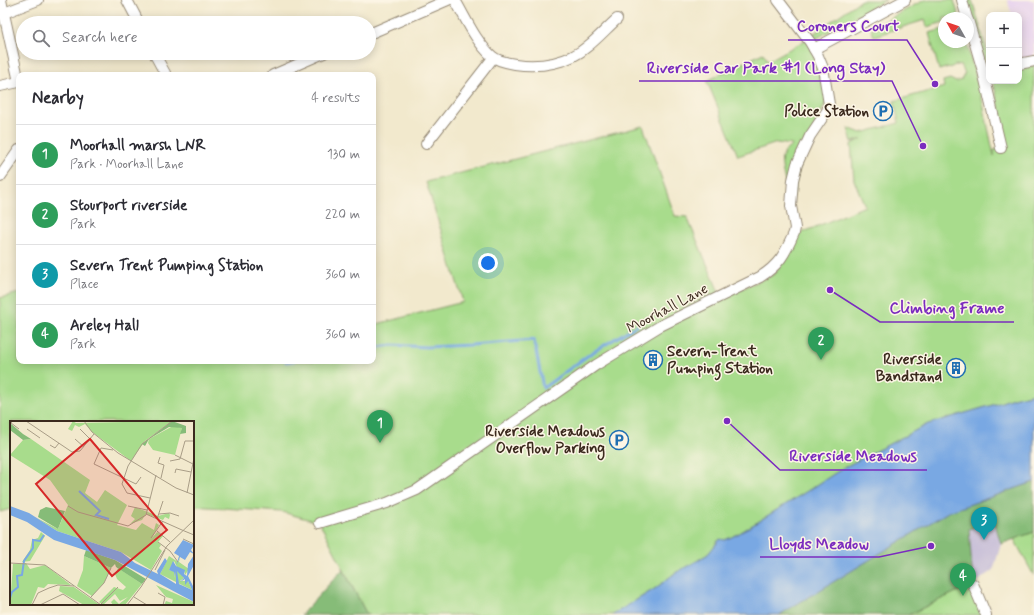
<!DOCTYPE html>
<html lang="en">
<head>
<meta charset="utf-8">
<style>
  :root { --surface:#fff; --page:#f2f2f3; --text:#2b2b33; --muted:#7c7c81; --line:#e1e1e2; --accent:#b45309 }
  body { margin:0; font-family:Mynerve,sans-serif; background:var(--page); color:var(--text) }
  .controls { position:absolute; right:12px; top:12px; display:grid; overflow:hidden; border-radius:8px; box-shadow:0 2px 10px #0003 }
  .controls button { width:36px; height:36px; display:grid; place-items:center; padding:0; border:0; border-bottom:1px solid var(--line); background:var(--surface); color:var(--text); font:20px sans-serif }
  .compass { position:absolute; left:938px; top:12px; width:36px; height:36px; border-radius:50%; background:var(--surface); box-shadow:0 2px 10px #0003; rotate:310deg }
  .you { position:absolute; left:488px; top:263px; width:14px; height:14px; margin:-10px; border:3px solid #fff; border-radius:50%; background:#1a73e8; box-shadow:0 0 0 6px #1a73e833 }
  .badge { display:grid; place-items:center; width:26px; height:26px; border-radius:50%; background:var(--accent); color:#fff; font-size:13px; font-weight:700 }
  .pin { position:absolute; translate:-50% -33px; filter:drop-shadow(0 1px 2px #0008) }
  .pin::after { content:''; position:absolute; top:21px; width:14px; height:12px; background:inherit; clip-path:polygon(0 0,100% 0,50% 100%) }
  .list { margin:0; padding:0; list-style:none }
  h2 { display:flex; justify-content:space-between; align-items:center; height:52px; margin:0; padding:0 16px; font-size:17px }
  h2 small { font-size:13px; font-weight:400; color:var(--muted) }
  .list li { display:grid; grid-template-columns:26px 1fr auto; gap:12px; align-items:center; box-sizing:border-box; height:60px; padding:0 16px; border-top:1px solid var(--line) }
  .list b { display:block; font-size:15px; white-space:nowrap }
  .list p { margin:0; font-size:13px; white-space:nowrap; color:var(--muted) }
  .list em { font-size:13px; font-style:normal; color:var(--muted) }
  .icon { flex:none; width:22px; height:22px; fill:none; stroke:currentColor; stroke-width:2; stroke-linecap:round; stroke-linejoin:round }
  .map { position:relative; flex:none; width:1034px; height:615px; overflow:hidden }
  .search { position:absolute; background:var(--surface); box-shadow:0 2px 10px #0003; left:16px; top:16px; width:360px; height:44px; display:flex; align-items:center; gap:10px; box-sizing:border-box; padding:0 14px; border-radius:22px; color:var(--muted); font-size:15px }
  .panel { position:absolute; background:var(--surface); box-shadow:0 2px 10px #0003; left:16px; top:72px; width:360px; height:292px; border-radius:8px }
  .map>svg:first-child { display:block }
  .built { fill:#e7d2ef }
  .industrial { fill:#c8bfd8 }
  .green { fill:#a8dc8c; stroke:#728355 }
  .forest { fill:#86bc78; stroke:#60734b }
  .water { fill:#79a8e3; stroke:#5a6980 }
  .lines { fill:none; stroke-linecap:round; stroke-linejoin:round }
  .stream { stroke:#79a8e3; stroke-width:3 }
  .street-casing { stroke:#968a76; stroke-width:12 }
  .street { stroke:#fff; stroke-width:10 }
  .labels { text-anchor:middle; stroke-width:3; stroke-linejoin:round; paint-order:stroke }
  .poi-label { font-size:15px; font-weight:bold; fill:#3b2a1e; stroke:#fcf5e5; text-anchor:end }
  .street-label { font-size:15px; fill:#3b2a1e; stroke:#fcf5e5 }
  .inset-river { fill:none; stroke:#79a8e3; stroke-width:2 }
  .inset-road { fill:none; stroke:#a99d87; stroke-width:1 }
  .view { fill:#d62828; fill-opacity:0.15; stroke:#d62828; stroke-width:2 }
  .inset-edge { fill:none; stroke:#3b2a1e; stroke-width:2 }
  .leader { fill:none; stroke:#7b2cbf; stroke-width:1.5 }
  .callout-dot { fill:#7b2cbf; stroke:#fcf5e5; stroke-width:1.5 }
  .callout-label { font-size:16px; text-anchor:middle; font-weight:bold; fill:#7b2cbf; stroke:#fcf5e5; stroke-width:3; stroke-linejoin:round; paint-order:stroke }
</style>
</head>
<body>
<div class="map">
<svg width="1034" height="615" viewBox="0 0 1034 615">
  <rect width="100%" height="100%" fill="#fcf5e5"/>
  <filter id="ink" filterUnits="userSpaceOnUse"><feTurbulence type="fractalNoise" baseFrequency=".025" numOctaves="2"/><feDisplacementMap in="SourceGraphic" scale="8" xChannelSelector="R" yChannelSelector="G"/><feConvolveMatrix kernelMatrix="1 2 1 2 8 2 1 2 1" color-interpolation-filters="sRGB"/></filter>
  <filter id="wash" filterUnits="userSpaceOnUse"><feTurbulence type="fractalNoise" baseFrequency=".012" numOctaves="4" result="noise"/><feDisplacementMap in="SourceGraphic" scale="16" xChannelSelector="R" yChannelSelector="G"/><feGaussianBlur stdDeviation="0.9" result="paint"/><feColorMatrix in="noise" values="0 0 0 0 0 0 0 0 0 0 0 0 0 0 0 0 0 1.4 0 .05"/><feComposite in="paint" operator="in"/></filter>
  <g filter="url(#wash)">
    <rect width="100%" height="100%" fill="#f2e9cd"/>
    <!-- built -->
    <polygon class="built" points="1007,0 1034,0 1034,57 1022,59 1019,46 1019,15 1012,15"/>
    <!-- industrial -->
    <polygon class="industrial" points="994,520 1001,544 993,571 973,584 971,571 969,529"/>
    <!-- green -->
    <g class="green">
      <path d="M861,0h25l-76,42 18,56 -26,54 -11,54c-2,-10 -12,-43 -9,-49 2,-6 6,-8 10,-12l-15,-2 -39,13 -31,-75 56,-28 5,8 34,-19z"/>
      <polygon points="924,0 954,0 959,17 944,18 944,22 927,27 925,20 874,36 871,29"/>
      <polygon points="967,0 972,0 989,57 989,65 986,63 984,60"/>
      <polygon points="944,29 944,42 966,42 981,94 994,156 994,150 1008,146 993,81 1019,81 1019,68 1034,65 1034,393 1013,398 996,404 928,424 843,468 817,485 738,534 725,540 717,541 715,546 708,554 695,562 675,573 656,588 612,615 367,615 320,523 355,508 311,520 282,512 193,506 193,422 11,422 11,509 0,512 0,298 19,293 19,361 373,361 373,325 463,302 426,182 643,126 675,216 687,217 721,297 712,302 775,274 791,246 792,237 865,206 854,180 851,144 862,139 852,142 848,128 861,133 899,123 894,101 944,87 943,81 950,79 956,82 961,80 965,73 961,66 955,65 950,68 949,67 939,70 929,33"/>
      <polygon points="1034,532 1034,576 1014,539"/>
      <polygon points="973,584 986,615 908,615"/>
    </g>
    <!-- forest -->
    <g class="forest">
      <polygon points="1034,482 1034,532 1001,544 994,520 969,529 973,584 908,615 779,615 948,512"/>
      <polygon points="343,569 367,615 301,615"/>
    </g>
    <!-- water -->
    <polygon class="water" points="1034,393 1034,482 948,512 779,615 612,615 656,588 675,573 695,562 708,554 720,539 725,540 738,534 817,485 843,468 928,424 996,404 1013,398"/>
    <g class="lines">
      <!-- stream -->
      <g class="stream">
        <polyline points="373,348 392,345 426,347 471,345 534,340 543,388 590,354 639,324"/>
        <polyline points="286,362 294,361"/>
      </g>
    </g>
  </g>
  <g filter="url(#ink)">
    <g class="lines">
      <!-- street casing -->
      <g class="street-casing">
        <g id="street">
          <polyline points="1,0 19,82"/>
          <polyline points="127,0 139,23"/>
          <path d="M455,0c11,19 21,42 37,56 5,5 17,7 23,8 25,4 54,-1 73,-18 10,-8 19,-18 29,-27"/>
          <polyline points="962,0 967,18"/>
          <polyline points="4,13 38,0"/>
          <polyline points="968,20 983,71 1001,148"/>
          <polyline points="369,34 448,0"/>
          <polyline points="814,49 905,0"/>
          <polyline points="154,53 166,75"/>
          <polyline points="1019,64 1034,61"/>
          <polyline points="273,75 324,53"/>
          <polyline points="0,86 19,82"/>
          <polyline points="426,144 493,58"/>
          <polyline points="0,177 19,150"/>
          <path d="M320,523l67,-20 30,-13 179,-125 64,-39 100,-49c19,-12 25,-23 34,-44l1,-5 -4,-22 2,-26 4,-16 13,-28 17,-25 2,-7 -6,-36 -5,-12 -8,-14 -32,-42"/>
          <polyline points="973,584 986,615"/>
        </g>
      </g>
      <!-- street -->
      <use href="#street" class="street"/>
    </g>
  </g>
  <!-- icons -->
  <defs>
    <g id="parking-ring" transform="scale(1)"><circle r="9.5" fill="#fcf5e5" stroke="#1f6fb2" stroke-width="1.5"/><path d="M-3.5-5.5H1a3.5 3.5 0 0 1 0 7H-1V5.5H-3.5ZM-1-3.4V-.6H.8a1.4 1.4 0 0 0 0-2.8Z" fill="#1f6fb2"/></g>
    <g id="building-ring" transform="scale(1)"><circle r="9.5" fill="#fcf5e5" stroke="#1f6fb2" stroke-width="1.5"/><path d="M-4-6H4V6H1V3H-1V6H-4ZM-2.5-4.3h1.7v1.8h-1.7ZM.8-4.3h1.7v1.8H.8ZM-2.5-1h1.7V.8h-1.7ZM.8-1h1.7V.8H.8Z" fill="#1f6fb2"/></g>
  </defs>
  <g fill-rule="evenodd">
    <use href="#parking-ring" x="883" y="111"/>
    <use href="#building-ring" x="653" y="360"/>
    <use href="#building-ring" x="956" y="368"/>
    <use href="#parking-ring" x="619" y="440"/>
  </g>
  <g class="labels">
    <!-- poi labels -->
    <g class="poi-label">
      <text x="869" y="116">Police Station</text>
      <text x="667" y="356" text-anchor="start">Severn-Trent<tspan x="667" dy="17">Pumping Station</tspan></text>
      <text x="942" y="364">Riverside<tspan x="942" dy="17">Bandstand</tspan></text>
      <text x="605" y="436">Riverside Meadows<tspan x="605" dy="17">Overflow Parking</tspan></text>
    </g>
    <!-- street labels -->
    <g class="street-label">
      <text transform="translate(667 308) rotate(-28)" y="5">Moorhall Lane</text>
    </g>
  </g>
  <!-- overview -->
  <g transform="translate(10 421)">
    <rect width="184" height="184" fill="#f2e9cd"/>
    <path d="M63,0l3,2 96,-2 -27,20 -14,20 -39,-29 -7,-8 -6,3 -4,-2 -3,6 -4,-2zM163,5l9,2 -7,27 -22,-5 -5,-7 1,-4zM21,18l59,41 -5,13 12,9 8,-12 22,15 -10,20 19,5 6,-7 12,7 2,-7 3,2 -7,13 5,-6 6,4 -5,6 3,3 -2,3 3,3 -11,19 -30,-18 -64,-21 -22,-14 23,12 10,-24 -18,-25 -40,-25 13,-15zM125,86l23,9 11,-3 1,2 -1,4 -4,-2 -2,3 -17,-6 -4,6 -12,4 5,-5 -4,-3zM31,111l4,4 -15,25 -8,1 8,-12 2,-10 6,-2zM74,135l27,12 -7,15 -12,13 -15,-10 6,-16zM159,135l9,6 2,-5 -1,5 10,7 -4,6 -1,-5 -6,-1 -4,-8 -5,9 5,1v7l1,-7h4l5,7 -4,3h8l4,9 -32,-16zM16,142l4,6 15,-4 26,20 -23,-1 -4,4 -6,-1 -7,18h-21l3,-41zM108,147l24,16 -17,21h-12l-2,-3 3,-3 5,5 9,-7 -8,4 -5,-7 -12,11 -4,-3 15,-15 9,3 3,-3 -9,-8 -2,-5zM146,164l38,17v3h-30l2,-4 6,2 1,-4 -7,-2zM50,165l14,1 26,18h-16l-25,-14z" fill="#a8dc8c"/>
    <path d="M162,0l14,5v7l-6,1 2,-6 -13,-1 -20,12 -4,7 -3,-2zM0,2l13,11 8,5 -8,1 -13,-10zM36,86l19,4 -7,18 -20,-12 2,-7zM76,129l29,10 31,19 -4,5 -26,-17 -1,-3 -4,4 -27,-12z" fill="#86bc78"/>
    <path d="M0,85l19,7 28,18 64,21 14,11 23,11 -1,-3 8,-13 2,3 -7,13 16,10v-13l-1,6 -1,-5 -5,-2 4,-9 3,5 3,-10 -5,-3 9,-13 11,5 -3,5 3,4 -4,-2 -5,8 -5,-3 -4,9 9,4 -1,4 3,2 1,-12 6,-9v10l-6,11 6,12v14l-79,-42 -61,-20 -27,-18 -17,-7zM167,150l7,7 -4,4 5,-3v6l3,-4 4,9 -13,-6z" fill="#79a8e3" fill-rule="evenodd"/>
    <path class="inset-river" d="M69,70l21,20 -4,4 13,4M0,177l2,-6 6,-5 -1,-11 5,-1 2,-14 9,-13v-8l7,1 4,-6"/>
    <path class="inset-road" d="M3,0l-2,2 8,6M16,0l46,31 8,-1 14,-17M74,0l8,11 26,21 58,35 18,7M17,8l13,9M70,8l10,10M65,18l9,8M40,24l5,3 4,-5M103,29l-12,-2 -7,16 42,20 5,-7M165,34l18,9M150,36l-2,6 6,2 -3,13M160,40l10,-2 5,-18h9M165,52l1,-4 15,3M177,72l7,-35M140,77l-23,-5 -5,-9 6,-18 14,-22 30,-23M58,85l10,6 50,14 18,-11 10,-40M118,85l19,4M136,93l36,16M149,93l11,-1 9,3M147,98l6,-18M172,109l12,5M147,110l13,11M141,117l12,-17M173,118l11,5M148,121l12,9 8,11M0,142l35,2 56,40M145,149l10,-20M148,172l7,4 -2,8M81,176l13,-14 7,-15M124,176l13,8M91,183l17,-17M22,184l6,-12 11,-5 9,-3 16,1M30,184l23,-11 17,11M117,184l14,-18 26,-41 27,-26"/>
    <path class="view" d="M80,18l77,91 -55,46 -76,-92z"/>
    <rect width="184" height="184" class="inset-edge"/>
  </g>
  <!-- callouts -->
  <path class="leader" d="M935 84L907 40H788M923 146L892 81H639M830 290L880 322H1014M727 421L780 470H927M931 546L879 557H760"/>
  <g class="callout-dot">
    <circle cx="935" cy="84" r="4"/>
    <circle cx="923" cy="146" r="4"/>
    <circle cx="830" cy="290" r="4"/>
    <circle cx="727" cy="421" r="4"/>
    <circle cx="931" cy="546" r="4"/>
  </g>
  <g class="callout-label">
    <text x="848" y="31">Coroners Court</text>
    <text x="766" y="73">Riverside Car Park #1 (Long Stay)</text>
    <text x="947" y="313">Climbing Frame</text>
    <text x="853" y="461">Riverside Meadows</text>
    <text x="819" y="549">Lloyds Meadow</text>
  </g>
</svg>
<div class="controls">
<button>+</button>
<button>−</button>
</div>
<svg class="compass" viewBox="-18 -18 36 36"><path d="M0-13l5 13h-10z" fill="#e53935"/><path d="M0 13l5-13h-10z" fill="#7c7c81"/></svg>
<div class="you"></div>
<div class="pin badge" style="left:380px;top:443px;background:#2e9e5b">1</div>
<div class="pin badge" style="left:821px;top:360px;background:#2e9e5b">2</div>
<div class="pin badge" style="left:984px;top:540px;background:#0f9aa8">3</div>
<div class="pin badge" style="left:963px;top:596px;background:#2e9e5b">4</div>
<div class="search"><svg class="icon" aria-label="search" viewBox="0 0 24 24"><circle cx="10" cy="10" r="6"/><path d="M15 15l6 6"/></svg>Search here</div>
<section class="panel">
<h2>Nearby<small>4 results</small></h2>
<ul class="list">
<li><span class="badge" style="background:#2e9e5b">1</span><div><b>Moorhall marsh LNR</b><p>Park · Moorhall Lane</p></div><em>130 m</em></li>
<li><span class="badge" style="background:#2e9e5b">2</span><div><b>Stourport riverside</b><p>Park</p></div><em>220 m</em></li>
<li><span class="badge" style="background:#0f9aa8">3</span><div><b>Severn Trent Pumping Station</b><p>Place</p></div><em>360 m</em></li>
<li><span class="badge" style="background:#2e9e5b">4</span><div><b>Areley Hall</b><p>Park</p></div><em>360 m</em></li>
</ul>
</section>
</div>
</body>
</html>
